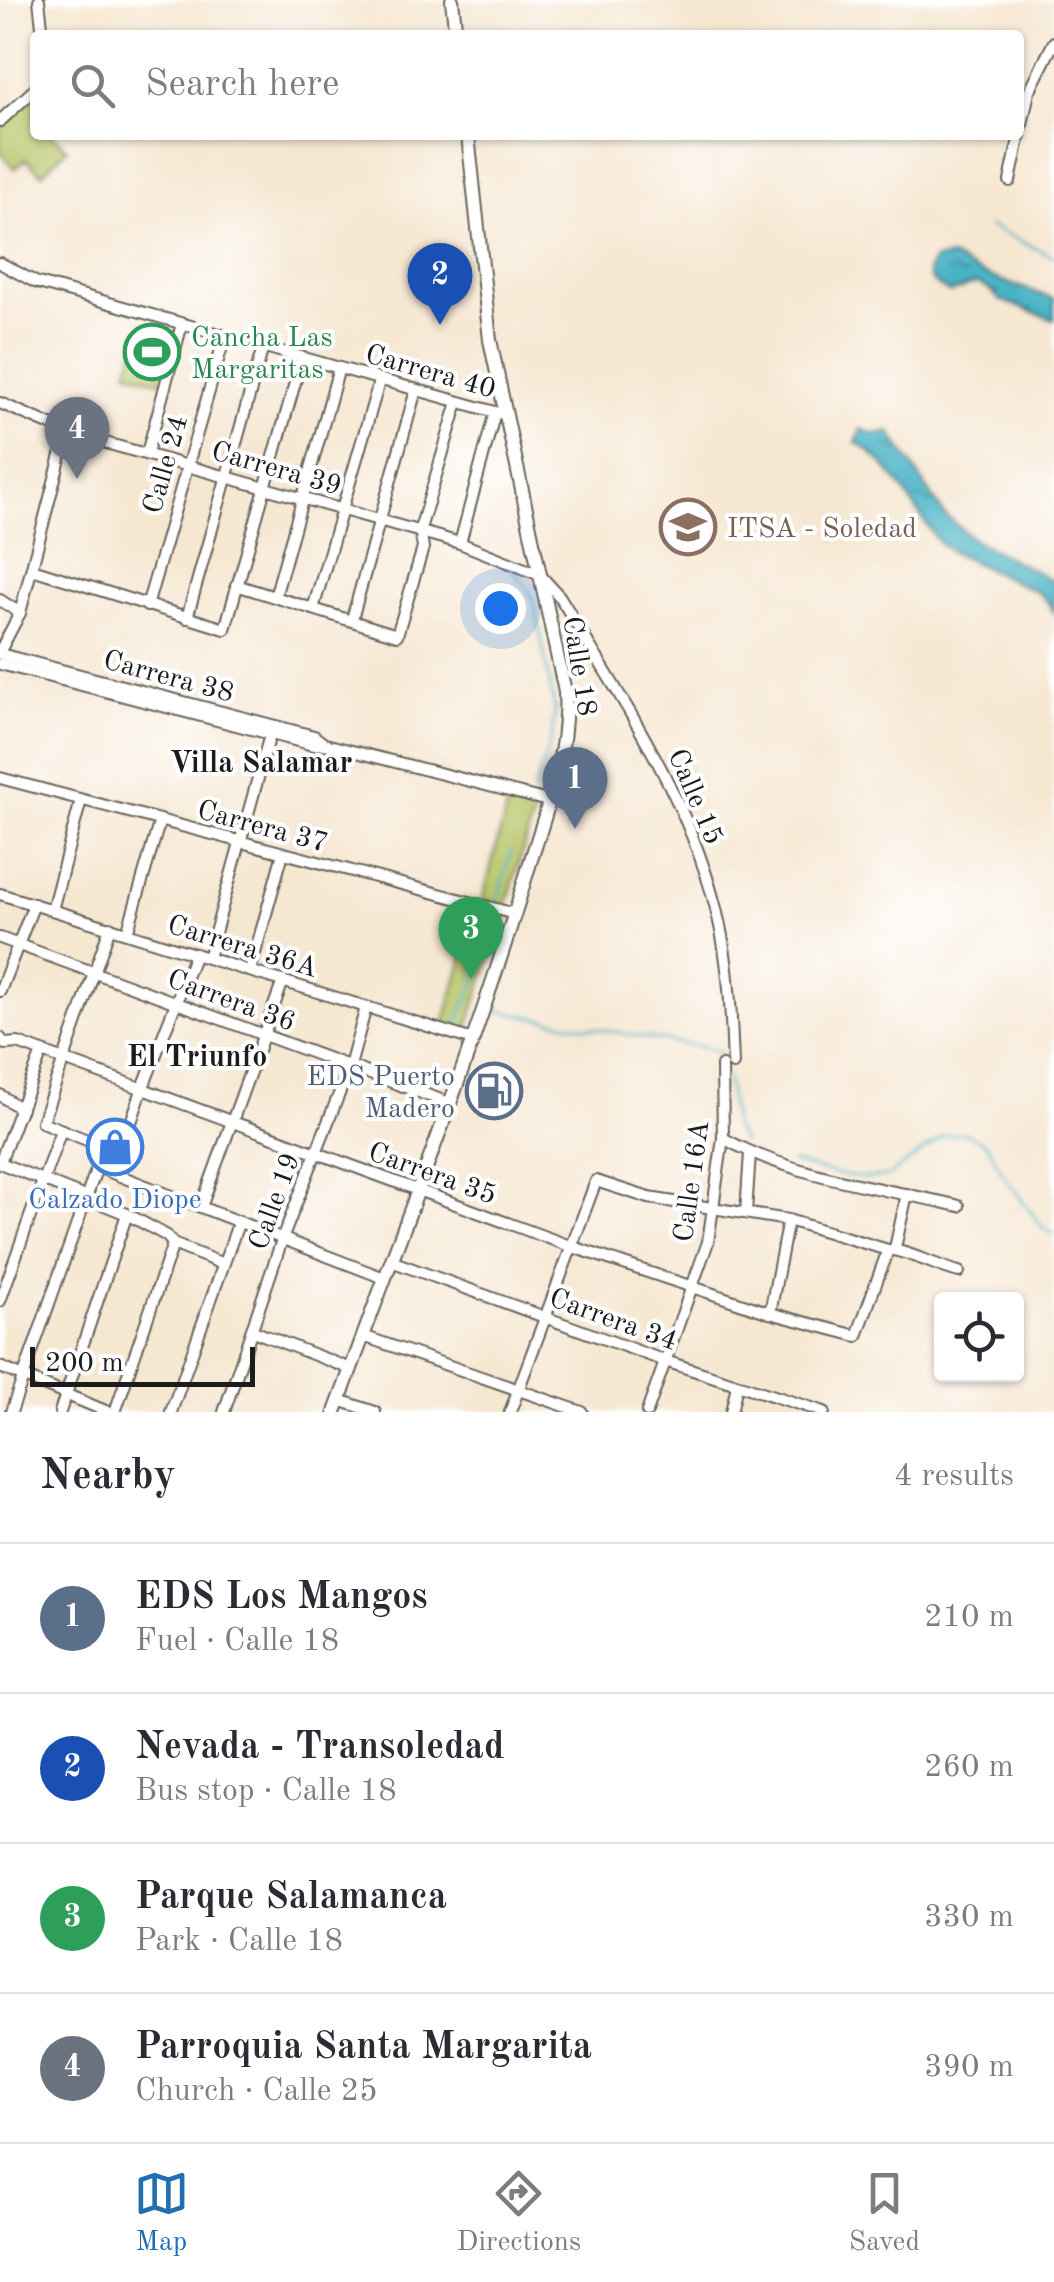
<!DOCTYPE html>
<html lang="en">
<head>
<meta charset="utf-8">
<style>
  :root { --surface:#fff; --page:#f2f2f3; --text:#2b2b33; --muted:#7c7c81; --line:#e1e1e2; --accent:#1f6fb2 }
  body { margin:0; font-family:"Old Standard TT",serif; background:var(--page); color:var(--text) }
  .controls { position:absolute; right:30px; bottom:30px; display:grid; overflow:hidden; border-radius:10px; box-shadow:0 2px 8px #0004 }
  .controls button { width:90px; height:90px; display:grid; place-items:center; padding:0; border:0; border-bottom:2px solid var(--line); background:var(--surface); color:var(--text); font:50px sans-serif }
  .scale { position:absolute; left:30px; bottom:25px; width:225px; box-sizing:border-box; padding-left:10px; border:5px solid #1c1c1c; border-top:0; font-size:28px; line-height:35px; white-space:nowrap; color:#1c1c1c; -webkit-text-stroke:8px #fff; paint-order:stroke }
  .you { position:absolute; left:500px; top:608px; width:35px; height:35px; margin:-25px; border:8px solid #fff; border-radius:50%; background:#1a73e8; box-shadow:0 0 0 15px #1a73e833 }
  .badge { display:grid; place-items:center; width:65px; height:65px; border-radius:50%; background:var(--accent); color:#fff; font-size:32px; font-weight:700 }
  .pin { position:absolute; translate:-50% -82px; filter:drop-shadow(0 2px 5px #0008) }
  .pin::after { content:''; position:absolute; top:52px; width:35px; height:30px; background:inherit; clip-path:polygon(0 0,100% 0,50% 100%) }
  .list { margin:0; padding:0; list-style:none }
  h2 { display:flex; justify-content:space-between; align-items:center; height:130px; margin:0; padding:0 40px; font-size:42px }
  h2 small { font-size:32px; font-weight:400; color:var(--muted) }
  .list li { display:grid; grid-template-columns:65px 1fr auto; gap:30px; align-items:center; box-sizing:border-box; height:150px; padding:0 40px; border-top:2px solid var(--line) }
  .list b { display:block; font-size:38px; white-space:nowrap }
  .list p { margin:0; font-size:32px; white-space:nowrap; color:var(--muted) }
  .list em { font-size:32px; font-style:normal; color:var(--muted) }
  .icon { flex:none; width:55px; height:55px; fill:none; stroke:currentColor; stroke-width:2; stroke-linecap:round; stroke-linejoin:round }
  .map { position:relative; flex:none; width:1054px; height:1412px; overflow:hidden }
  .search { position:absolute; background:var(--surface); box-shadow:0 2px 8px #0004; left:30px; right:30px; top:30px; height:110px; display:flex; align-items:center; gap:25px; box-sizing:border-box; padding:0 35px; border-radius:10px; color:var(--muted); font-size:38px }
  .sheet { height:730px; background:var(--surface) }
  nav { display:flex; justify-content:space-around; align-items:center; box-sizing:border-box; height:140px; border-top:2px solid var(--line); background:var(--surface); font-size:28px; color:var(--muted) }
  nav a { display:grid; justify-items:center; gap:5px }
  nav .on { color:var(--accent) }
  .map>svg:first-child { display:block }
  .park { fill:#b8c567; stroke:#6a7042; stroke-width:2.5 }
  .water { fill:url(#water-ripples); stroke:#326871; stroke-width:2.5 }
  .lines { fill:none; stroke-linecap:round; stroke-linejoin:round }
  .stream { stroke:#48b3c6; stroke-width:2.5 }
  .minor-casing { stroke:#68635b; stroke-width:14 }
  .major-casing { stroke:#68635b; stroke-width:16 }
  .minor { stroke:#fff; stroke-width:10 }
  .major { stroke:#fff; stroke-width:12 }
  .labels { text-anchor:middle; stroke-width:8; stroke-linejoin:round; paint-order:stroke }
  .leisure-label { font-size:28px; fill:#27864d; stroke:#fff; text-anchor:start }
  .street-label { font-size:28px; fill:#1c1c1c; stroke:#fff }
  .education-label { font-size:28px; fill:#785e54; stroke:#fff; text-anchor:start }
  .service-label { font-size:28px; fill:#4e5e75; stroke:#fff; text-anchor:end }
  .shop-label { font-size:28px; fill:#366cbe; stroke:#fff }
  .neighbourhood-label { font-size:30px; font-weight:bold; fill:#1c1c1c; stroke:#fff }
</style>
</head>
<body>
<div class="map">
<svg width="1054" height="1412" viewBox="0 0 1054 1412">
  <defs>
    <pattern id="water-ripples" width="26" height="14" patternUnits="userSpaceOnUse" patternTransform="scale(2.5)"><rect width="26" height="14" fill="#48b3c6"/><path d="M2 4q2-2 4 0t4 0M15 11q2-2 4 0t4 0" fill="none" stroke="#3b91a0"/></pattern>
  </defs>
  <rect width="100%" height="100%" fill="#fff"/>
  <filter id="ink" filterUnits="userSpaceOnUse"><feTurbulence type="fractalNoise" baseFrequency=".01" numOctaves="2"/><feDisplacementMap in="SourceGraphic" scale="20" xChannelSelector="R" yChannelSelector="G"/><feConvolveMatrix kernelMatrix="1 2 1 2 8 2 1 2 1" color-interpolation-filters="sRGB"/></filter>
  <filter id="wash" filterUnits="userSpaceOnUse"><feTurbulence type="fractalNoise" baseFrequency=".0048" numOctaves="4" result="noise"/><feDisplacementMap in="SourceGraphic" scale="40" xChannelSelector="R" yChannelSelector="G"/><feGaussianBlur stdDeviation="2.25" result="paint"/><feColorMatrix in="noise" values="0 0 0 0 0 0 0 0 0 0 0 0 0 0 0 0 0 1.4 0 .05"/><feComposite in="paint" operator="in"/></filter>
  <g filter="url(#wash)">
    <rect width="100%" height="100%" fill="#f6e7d1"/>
    <!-- park -->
    <g class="park">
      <polygon points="35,95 35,135 53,135 67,149 42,174 26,159 15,169 0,153 0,129"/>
      <polygon points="143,323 176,334 160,382 127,371"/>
      <polygon points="508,802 535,809 506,907 482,901"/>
      <polygon points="475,914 502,922 467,1030 444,1024"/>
    </g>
    <!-- water -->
    <g class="water">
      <path d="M951,257l29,16 74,26v21l-54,-20 -14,-13 -10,-4 -26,10c-15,-9 -29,-15 -16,-33z"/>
      <path d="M861,429l12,5 17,-2 54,82 30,26 80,41v32l-7,-12 -10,-9 -84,-39 -13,-9c-20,-27 -55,-90 -84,-101z"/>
    </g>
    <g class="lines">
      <!-- stream -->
      <g class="stream">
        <polyline points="989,226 1054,257"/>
        <polyline points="511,569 529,590 535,606 555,710 552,736 533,793"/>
        <polyline points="526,812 530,801"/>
        <polyline points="497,905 511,851"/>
        <polyline points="480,911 486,925 500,940"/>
        <polyline points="512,944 494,1006 499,1011 711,1049 723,1055 725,1061"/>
        <polyline points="454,1032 483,962 495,913"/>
        <polyline points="727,1079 734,1128 743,1143"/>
        <path d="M792,1162c30,8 67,22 98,13l54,-39 22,-3 22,12 16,31 40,53 10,5"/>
      </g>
    </g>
  </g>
  <g filter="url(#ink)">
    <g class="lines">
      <!-- minor casing -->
      <g class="minor-casing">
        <g id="minor">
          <polyline points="39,0 43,35"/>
          <polyline points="0,121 35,89"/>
          <polyline points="1010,181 1029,92 1054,42"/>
          <polyline points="0,263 35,282 506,415"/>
          <path d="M0,403l67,29 393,111 80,32 20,22c63,105 134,207 160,329 10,46 11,92 13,138"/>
          <polyline points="147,453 182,324"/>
          <polyline points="460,543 495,412"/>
          <polyline points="32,569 225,629 302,358"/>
          <polyline points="236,585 397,635 423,548 420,529 458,402"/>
          <polyline points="275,597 339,368"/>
          <polyline points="0,600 20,613"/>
          <polyline points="147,606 225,336"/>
          <polyline points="313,609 380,379"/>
          <polyline points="187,618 263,347"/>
          <polyline points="352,619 416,390"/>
          <polyline points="0,651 20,613 67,432"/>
          <polyline points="0,654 314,736 324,744"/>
          <polyline points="0,664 313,745 325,744 548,801"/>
          <polyline points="0,778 515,914"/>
          <polyline points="0,894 473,1040"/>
          <polyline points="52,910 81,800"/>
          <polyline points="127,933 160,820"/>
          <polyline points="0,938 449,1103"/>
          <polyline points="208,958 271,731"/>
          <polyline points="250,971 283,853"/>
          <polyline points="0,991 34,904"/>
          <polyline points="0,1038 5,1044 18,1043 570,1246 770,1313 857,1336 888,1250"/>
          <polyline points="0,1095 21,1109"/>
          <path d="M723,1138c72,40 157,49 236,68"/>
          <polyline points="102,1146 42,1122 110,927"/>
          <polyline points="0,1162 42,1052"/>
          <polyline points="0,1163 127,1214 167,1236 173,1244 223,1264"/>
          <polyline points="114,1172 142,1090 195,954"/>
          <polyline points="201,1207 283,981"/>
          <polyline points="746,1213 750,1153"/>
          <polyline points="895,1248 907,1194"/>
          <polyline points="391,1261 665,1361 824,1412"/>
          <polyline points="0,1301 61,1130"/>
          <polyline points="770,1313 788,1220"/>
          <polyline points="253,1331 351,1369"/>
          <polyline points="363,1336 582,1412"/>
          <polyline points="0,1367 108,1412"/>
          <polyline points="339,1400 375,1412"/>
          <polyline points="11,1412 97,1167 384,1278"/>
          <polyline points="60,1412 127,1214"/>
          <polyline points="115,1412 173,1244"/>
          <polyline points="171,1412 239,1221"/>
          <polyline points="224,1412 283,1237 350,1066 366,1007"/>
          <path d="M510,1412l86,-231 53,17 139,22 100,30c11,-2 54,18 71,22"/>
          <polyline points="647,1412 708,1242 723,1138 722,1066"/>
          <polyline points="731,1412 737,1385"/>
        </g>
      </g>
      <!-- major casing -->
      <g class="major-casing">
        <g id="major">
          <polyline points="452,0 456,35"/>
          <path d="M335,1412c65,-178 137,-354 191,-536 18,-60 43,-121 39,-184l-75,-352 -22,-205"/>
        </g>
      </g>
      <!-- minor -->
      <use href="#minor" class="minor"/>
      <!-- major -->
      <use href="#major" class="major"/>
    </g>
  </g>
  <!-- icons -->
  <defs>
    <g id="stadium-ring" transform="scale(2.875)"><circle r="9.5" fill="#fff" stroke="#2e9e5b" stroke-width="1.5"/><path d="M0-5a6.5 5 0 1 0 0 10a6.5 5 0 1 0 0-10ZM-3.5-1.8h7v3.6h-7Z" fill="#2e9e5b"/></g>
    <g id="university-ring" transform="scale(2.875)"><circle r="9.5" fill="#fff" stroke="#8d6e63" stroke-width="1.5"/><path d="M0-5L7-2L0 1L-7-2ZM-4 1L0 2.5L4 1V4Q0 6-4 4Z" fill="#8d6e63"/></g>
    <g id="fuel-ring" transform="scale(2.875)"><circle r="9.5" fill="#fff" stroke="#5c6f8a" stroke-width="1.5"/><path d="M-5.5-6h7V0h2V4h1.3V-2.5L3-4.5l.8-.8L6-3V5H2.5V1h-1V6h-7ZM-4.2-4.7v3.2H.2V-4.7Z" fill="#5c6f8a"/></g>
    <g id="shop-ring" transform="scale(2.875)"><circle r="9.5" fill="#fff" stroke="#3f7fe0" stroke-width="1.5"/><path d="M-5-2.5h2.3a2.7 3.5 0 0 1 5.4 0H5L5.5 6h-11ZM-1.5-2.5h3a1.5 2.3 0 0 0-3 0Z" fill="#3f7fe0"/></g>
  </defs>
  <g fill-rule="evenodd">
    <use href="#stadium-ring" x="152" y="352"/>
    <use href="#university-ring" x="688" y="527"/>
    <use href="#fuel-ring" x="494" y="1091"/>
    <use href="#shop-ring" x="115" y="1147"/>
  </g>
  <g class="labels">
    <!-- leisure labels -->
    <g class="leisure-label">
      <text x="191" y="346">Cancha Las<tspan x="191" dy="32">Margaritas</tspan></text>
    </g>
    <!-- street labels -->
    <g class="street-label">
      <text transform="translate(431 370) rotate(16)" y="10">Carrera 40</text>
      <text transform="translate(164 464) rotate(-74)" y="10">Calle 24</text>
      <text transform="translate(277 467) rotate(16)" y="10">Carrera 39</text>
      <text transform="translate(581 666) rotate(81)" y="10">Calle 18</text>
      <text transform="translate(169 675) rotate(15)" y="10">Carrera 38</text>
      <text transform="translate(697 796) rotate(67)" y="10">Calle 15</text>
      <text transform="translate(263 825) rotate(15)" y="10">Carrera 37</text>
      <text transform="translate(243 945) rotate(17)" y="10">Carrera 36A</text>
      <text transform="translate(232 999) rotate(20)" y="10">Carrera 36</text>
      <text transform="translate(433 1172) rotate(20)" y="10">Carrera 35</text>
      <text transform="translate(690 1181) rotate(-82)" y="10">Calle 16A</text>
      <text transform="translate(273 1201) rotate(-70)" y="10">Calle 19</text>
      <text transform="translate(614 1318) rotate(20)" y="10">Carrera 34</text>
    </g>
    <!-- education labels -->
    <g class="education-label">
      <text x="727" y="537">ITSA - Soledad</text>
    </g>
    <!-- service labels -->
    <g class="service-label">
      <text x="455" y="1085">EDS Puerto<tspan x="455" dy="32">Madero</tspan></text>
    </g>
    <!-- shop labels -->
    <g class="shop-label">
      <text x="115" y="1208">Calzado Diope</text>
    </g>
    <!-- neighbourhood labels -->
    <g class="neighbourhood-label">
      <text x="261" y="772">Villa Salamar</text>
      <text x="197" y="1066">El Triunfo</text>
    </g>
  </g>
</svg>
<div class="controls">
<button><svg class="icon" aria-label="locate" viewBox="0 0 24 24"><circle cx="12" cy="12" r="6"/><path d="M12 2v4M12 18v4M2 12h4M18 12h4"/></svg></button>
</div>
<div class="scale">200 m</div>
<div class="you"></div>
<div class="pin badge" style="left:575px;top:829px;background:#5c6f8a">1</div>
<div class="pin badge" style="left:440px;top:325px;background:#1a4fb4">2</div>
<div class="pin badge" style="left:471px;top:979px;background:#2e9e5b">3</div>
<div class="pin badge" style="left:77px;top:479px;background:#6b7280">4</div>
<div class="search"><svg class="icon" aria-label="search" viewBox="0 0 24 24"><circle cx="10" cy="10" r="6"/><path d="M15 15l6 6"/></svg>Search here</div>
</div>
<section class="sheet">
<h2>Nearby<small>4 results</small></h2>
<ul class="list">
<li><span class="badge" style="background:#5c6f8a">1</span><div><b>EDS Los Mangos</b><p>Fuel · Calle 18</p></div><em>210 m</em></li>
<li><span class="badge" style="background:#1a4fb4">2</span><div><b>Nevada - Transoledad</b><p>Bus stop · Calle 18</p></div><em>260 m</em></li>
<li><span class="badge" style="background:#2e9e5b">3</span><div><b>Parque Salamanca</b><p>Park · Calle 18</p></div><em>330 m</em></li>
<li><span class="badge" style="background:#6b7280">4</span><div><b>Parroquia Santa Margarita</b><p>Church · Calle 25</p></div><em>390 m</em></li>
</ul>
</section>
<nav>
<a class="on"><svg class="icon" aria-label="map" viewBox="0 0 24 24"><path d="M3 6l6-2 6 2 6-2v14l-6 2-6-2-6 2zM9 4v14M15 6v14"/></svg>Map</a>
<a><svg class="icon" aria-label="directions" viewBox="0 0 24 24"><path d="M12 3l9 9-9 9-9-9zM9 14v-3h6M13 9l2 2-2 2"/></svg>Directions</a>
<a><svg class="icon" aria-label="saved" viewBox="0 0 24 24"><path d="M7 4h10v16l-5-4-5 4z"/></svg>Saved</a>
</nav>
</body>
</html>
